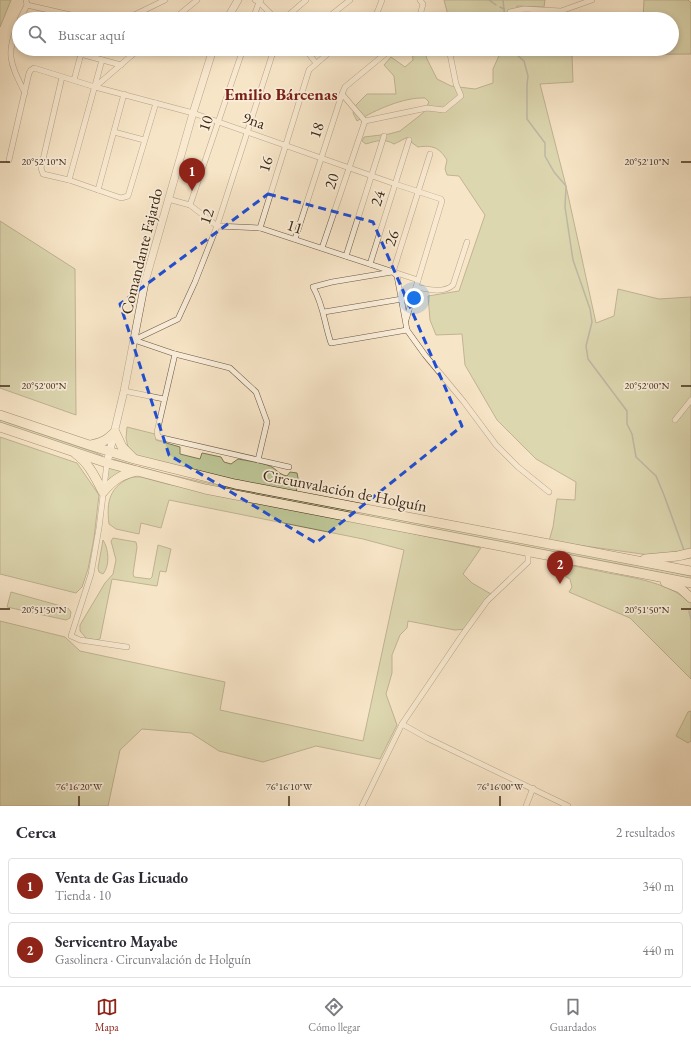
<!DOCTYPE html>
<html lang="es">
<head>
<meta charset="utf-8">
<style>
  :root { --surface:#fff; --page:#f7f7f7; --text:#2b2b33; --muted:#7c7c81; --line:#e1e1e2; --accent:#8f2418 }
  body { margin:0; font-family:"EB Garamond",serif; background:var(--page); color:var(--text) }
  .you { position:absolute; left:414px; top:298px; width:14px; height:14px; margin:-10px; border:3px solid #fff; border-radius:50%; background:#1a73e8; box-shadow:0 0 0 6px #1a73e833 }
  .badge { display:grid; place-items:center; width:26px; height:26px; border-radius:50%; background:var(--accent); color:#fff; font-size:13px; font-weight:700 }
  .pin { position:absolute; translate:-50% -33px; filter:drop-shadow(0 1px 2px #0008) }
  .pin::after { content:''; position:absolute; top:21px; width:14px; height:12px; background:inherit; clip-path:polygon(0 0,100% 0,50% 100%) }
  .list { margin:0; padding:0; list-style:none }
  h2 { display:flex; justify-content:space-between; align-items:center; height:52px; margin:0; padding:0 16px; font-size:17px }
  h2 small { font-size:13px; font-weight:400; color:var(--muted) }
  .list li { display:grid; grid-template-columns:26px 1fr auto; gap:12px; align-items:center; box-sizing:border-box; height:56px; margin:0 8px 8px; padding:0 8px; border:1px solid var(--line); border-radius:4px }
  .list b { display:block; font-size:15px; white-space:nowrap }
  .list p { margin:0; font-size:13px; white-space:nowrap; color:var(--muted) }
  .list em { font-size:13px; font-style:normal; color:var(--muted) }
  .icon { flex:none; width:22px; height:22px; fill:none; stroke:currentColor; stroke-width:2; stroke-linecap:round; stroke-linejoin:round }
  .map { position:relative; flex:none; width:691px; height:806px; overflow:hidden }
  .search { position:absolute; background:var(--surface); box-shadow:0 2px 6px #0003; left:12px; right:12px; top:12px; height:44px; display:flex; align-items:center; gap:10px; box-sizing:border-box; padding:0 14px; border-radius:22px; color:var(--muted); font-size:15px }
  .sheet { height:180px; background:var(--surface) }
  nav { display:flex; justify-content:space-around; align-items:center; box-sizing:border-box; height:56px; border-top:1px solid var(--line); background:var(--surface); font-size:11px; color:var(--muted) }
  nav a { display:grid; justify-items:center; gap:2px }
  nav .on { color:var(--accent) }
  .map>svg:first-child { display:block }
  .green { fill:#bdc596; stroke:#7e7654 }
  .lines { fill:none; stroke-linecap:round; stroke-linejoin:round }
  .stream { stroke:#7a817b; stroke-width:1.5 }
  .minor-casing { stroke:#6c5740; stroke-width:6 }
  .tertiary-casing { stroke:#6c5740; stroke-width:8 }
  .trunk-casing { stroke:#3e2813; stroke-width:10 }
  .minor { stroke:#faeedb; stroke-width:5 }
  .tertiary { stroke:#faeedb; stroke-width:7 }
  .trunk { stroke:#f7e5c7; stroke-width:9 }
  .marked { fill:none; stroke:#1d4ed8; stroke-width:3; stroke-dasharray:8 5; stroke-linejoin:round }
  .ticks { fill:none; stroke:#3e2813; stroke-width:1.5 }
  .labels { text-anchor:middle; stroke-width:3.5; stroke-linejoin:round; paint-order:stroke }
  .street-label { font-size:16px; fill:#3e2813; stroke:#faeedb }
  .neighbourhood-label { font-size:17px; font-weight:bold; fill:#7a1f14; stroke:#faeedb }
  .ticks-label { font-size:10px; text-anchor:middle; fill:#3e2813; stroke:#faeedb; stroke-width:3.5; stroke-linejoin:round; paint-order:stroke }
</style>
</head>
<body>
<div class="map">
<svg width="691" height="806" viewBox="0 0 691 806">
  <rect width="100%" height="100%" fill="#f7e5c7"/>
  <filter id="stains"><feTurbulence type="fractalNoise" baseFrequency=".005" numOctaves="4"/><feColorMatrix values="0 0 0 0 .2 0 0 0 0 .09 0 0 0 0 .02 0 0 0 .5 -.17"/></filter>
  <radialGradient id="worn" r=".72"><stop offset=".6" stop-color="#630" stop-opacity="0"/><stop offset="1" stop-color="#630" stop-opacity=".3"/></radialGradient>
  <!-- green -->
  <g class="green">
    <polygon points="0,0 11,0 0,27"/>
    <polygon points="444,0 545,0 544,7 517,6 518,19 449,19"/>
    <path d="M644,0h44l3,3v51l-119,1 1,27 -33,2 26,102 30,137 18,-7 4,-27 41,10 32,-2v251l-21,5 -21,2 -100,-14 4,-14 4,-28 18,1 1,-18 -40,-23 -39,-39 -32,-55 -3,-31 -26,1 -6,-15 -2,-24 31,-5 26,-76 -26,-39 -12,-1 -2,-6 2,-9c-8,-13 -15,-15 -29,-13l-7,-5 -1,-4h-4l-12,6c-10,-6 -18,-3 -28,0l-4,-3 2,-4 25,-3 11,-3 23,-18 6,-11 -4,-4c-21,-1 -50,12 -68,23l-4,-8 3,-8 11,-11h29l-2,-18 -10,-11 7,-8 14,10 8,-7 -1,-11h12l3,10 10,20 14,7 24,3 18,-6v-14l9,-20h170v-30h-29z"/>
    <polygon points="0,221 75,269 76,415 0,388"/>
    <polygon points="0,420 94,452 103,456 100,458 0,423"/>
    <path d="M127,427l28,7 1,6 24,7v7l20,5 2,-6 19,4 3,5 7,2 7,-5c10,2 20,3 29,6 10,3 10,9 20,11l3,-4 7,1 1,5 -2,16 -125,-27 -36,-12 -7,-8 -2,-9z"/>
    <polygon points="0,437 77,463 99,495 94,538 88,569 82,587 76,593 0,574"/>
    <path d="M113,459c66,21 136,32 204,45 124,24 250,46 374,72v3l-67,-14 -384,-73 -66,-14 -61,-17z"/>
    <polygon points="108,466 124,470 106,482"/>
    <path d="M132,477h9l26,7 201,40 113,24 -18,26 9,9 19,11 -25,35 -11,1 -47,-9 -1,7 -7,7 -8,20v18l-6,21 11,31 -17,34 -64,-13 -53,16 -44,-11 -28,-18 -49,-4 -22,21 -12,56h-108v-185l65,16 15,14 145,31 -5,28 143,31 41,-191 -41,-11 -194,-39 -8,28 -20,-5 -2,11 -23,-5 -7,-5c-3,-23 1,-38 23,-47z"/>
    <polygon points="113,538 136,542 137,547 133,574 134,577 150,579 152,577 158,545 171,549 166,572 160,571 157,586 112,579 100,639 96,640 86,638 80,631 80,625 105,583 113,574 116,560 111,541"/>
    <path d="M103,540c6,9 7,26 0,34l-4,-2 -1,-4z"/>
    <path d="M551,562c19,3 38,7 57,11 28,5 61,10 83,30v76l-61,-61 -61,-26 3,-5 -2,-8 -22,-12z"/>
    <polygon points="11,592 68,608 71,612 70,618 66,620 7,607"/>
    <polygon points="691,711 691,741 688,743 676,736 688,712"/>
  </g>
  <g class="lines">
    <!-- stream -->
    <g class="stream">
      <polyline points="489,0 496,5"/>
      <polyline points="503,0 505,19"/>
      <polyline points="500,7 504,9"/>
      <polyline points="510,49 524,61 528,76 527,85 527,119 545,143 545,156 554,172 566,186 565,207 573,260 590,309 592,322 586,346 588,359 627,411 627,424 632,434 636,457 656,476 664,495 684,550"/>
      <polyline points="689,611 691,619"/>
    </g>
    <!-- minor casing -->
    <g class="minor-casing">
      <g id="minor">
        <polyline points="255,0 259,2 276,19"/>
        <polyline points="27,5 88,19"/>
        <polyline points="510,12 524,9 561,11 592,0"/>
        <polyline points="20,19 27,5 26,0"/>
        <polyline points="126,19 165,0"/>
        <polyline points="174,19 197,0"/>
        <polyline points="253,19 259,2 261,0"/>
        <polyline points="284,19 306,0"/>
        <polyline points="326,19 350,0"/>
        <polyline points="370,19 377,13 382,0"/>
        <polyline points="419,19 423,4 420,0"/>
        <path d="M19,22c-14,32 -9,41 6,71"/>
        <polyline points="62,49 121,65"/>
        <polyline points="305,49 316,63"/>
        <polyline points="62,77 41,168 43,174 69,180 121,198 128,196 156,103"/>
        <polyline points="74,80 81,54"/>
        <polyline points="95,87 139,49"/>
        <polyline points="342,94 365,121"/>
        <polyline points="365,121 427,108 444,110 461,96 456,84 449,49"/>
        <polyline points="114,132 144,140"/>
        <polyline points="9,160 29,73 31,70 34,68 95,87 193,113 395,184 441,199 442,201 406,320"/>
        <polyline points="69,180 102,60"/>
        <polyline points="98,190 124,94"/>
        <polyline points="168,199 190,205 217,226 260,228 418,280"/>
        <polyline points="190,205 243,49"/>
        <polyline points="260,228 309,70 333,49"/>
        <polyline points="295,239 342,94 345,87 391,49"/>
        <polyline points="322,248 365,121"/>
        <polyline points="346,256 384,136"/>
        <polyline points="370,264 409,140"/>
        <path d="M392,272l-60,10 -19,5c11,19 11,36 18,56l76,-13"/>
        <polyline points="393,272 397,276 407,330 425,355 464,402 496,445 518,467 549,492"/>
        <polyline points="393,272 430,154"/>
        <path d="M416,287c11,2 27,7 37,-2l14,-43"/>
        <polyline points="324,312 402,299"/>
        <polyline points="134,340 178,319 195,282 217,226 274,49"/>
        <polyline points="134,340 175,354 230,368 256,392 267,422 258,460"/>
        <polyline points="175,354 157,432 158,437 289,467"/>
        <polyline points="124,391 164,399"/>
        <polyline points="675,420 691,400"/>
        <polyline points="107,463 99,528 91,574 71,636 80,640 127,647"/>
        <polyline points="402,724 427,738 568,806"/>
        <polyline points="362,806 402,724 463,634 487,601 528,562 528,552"/>
        <polyline points="526,806 533,788"/>
      </g>
    </g>
    <!-- tertiary casing -->
    <g class="tertiary-casing">
      <g id="tertiary">
        <polyline points="227,19 238,0"/>
        <polyline points="107,463 124,391 145,282 193,113 213,49"/>
      </g>
    </g>
    <!-- trunk casing -->
    <g class="trunk-casing">
      <g id="trunk">
        <polyline points="0,415 89,445 134,459 235,484 691,571"/>
        <polyline points="0,427 107,463 205,489 691,583"/>
        <path d="M91,445c11,-2 16,-5 24,-13l7,15 11,11"/>
        <path d="M76,454c13,9 20,25 27,38 10,-12 19,-18 34,-21"/>
        <polyline points="645,559 678,556 691,553"/>
        <polyline points="665,582 680,588 691,598"/>
      </g>
    </g>
    <!-- minor -->
    <use href="#minor" class="minor"/>
    <!-- tertiary -->
    <use href="#tertiary" class="tertiary"/>
    <!-- trunk -->
    <use href="#trunk" class="trunk"/>
  </g>
  <!-- marked area -->
  <path d="M0 0H691V806H0ZM268,194l105,28 89,204 -146,117 -147,-88 -49,-151z" fill="#f7e5c7" fill-opacity=".55" fill-rule="evenodd"/>
  <path class="marked" d="M268,194l105,28 89,204 -146,117 -147,-88 -49,-151z"/>
  <!-- ticks -->
  <path class="ticks" d="M0,162h10M681,162h10M0,386h10M681,386h10M0,609h10M681,609h10M79,796v10M289,796v10M500,796v10"/>
  <g class="labels">
    <!-- street labels -->
    <g class="street-label">
      <text transform="translate(254 120) rotate(19)" y="6">9na</text>
      <text transform="translate(205 123) rotate(-71)" y="6">10</text>
      <text transform="translate(316 130) rotate(-72)" y="6">18</text>
      <text transform="translate(265 164) rotate(-73)" y="6">16</text>
      <text transform="translate(331 181) rotate(-72)" y="6">20</text>
      <text transform="translate(377 198) rotate(-72)" y="6">24</text>
      <text transform="translate(206 216) rotate(-71)" y="6">12</text>
      <text transform="translate(295 226) rotate(18)" y="6">11</text>
      <text transform="translate(391 238) rotate(-72)" y="6">26</text>
      <text transform="translate(141 251) rotate(-76)" y="6">Comandante Fajardo</text>
      <text transform="translate(345 490) rotate(11)" y="6">Circunvalación de Holguín</text>
    </g>
    <!-- neighbourhood labels -->
    <g class="neighbourhood-label">
      <text x="281" y="100">Emilio Bárcenas</text>
    </g>
  </g>
  <g class="ticks-label">
    <text x="44" y="165">20°52'10"N</text>
    <text x="647" y="165">20°52'10"N</text>
    <text x="44" y="389">20°52'00"N</text>
    <text x="647" y="389">20°52'00"N</text>
    <text x="44" y="613">20°51'50"N</text>
    <text x="647" y="613">20°51'50"N</text>
    <text x="79" y="790">76°16'20"W</text>
    <text x="289" y="790">76°16'10"W</text>
    <text x="500" y="790">76°16'00"W</text>
  </g>
  <rect width="100%" height="100%" filter="url(#stains)"/>
  <rect width="100%" height="100%" fill="url(#worn)"/>
</svg>
<div class="you"></div>
<div class="pin badge" style="left:192px;top:191px">1</div>
<div class="pin badge" style="left:560px;top:584px">2</div>
<div class="search"><svg class="icon" aria-label="search" viewBox="0 0 24 24"><circle cx="10" cy="10" r="6"/><path d="M15 15l6 6"/></svg>Buscar aquí</div>
</div>
<section class="sheet">
<h2>Cerca<small>2 resultados</small></h2>
<ul class="list">
<li><span class="badge">1</span><div><b>Venta de Gas Licuado</b><p>Tienda · 10</p></div><em>340 m</em></li>
<li><span class="badge">2</span><div><b>Servicentro Mayabe</b><p>Gasolinera · Circunvalación de Holguín</p></div><em>440 m</em></li>
</ul>
</section>
<nav>
<a class="on"><svg class="icon" aria-label="map" viewBox="0 0 24 24"><path d="M3 6l6-2 6 2 6-2v14l-6 2-6-2-6 2zM9 4v14M15 6v14"/></svg>Mapa</a>
<a><svg class="icon" aria-label="directions" viewBox="0 0 24 24"><path d="M12 3l9 9-9 9-9-9zM9 14v-3h6M13 9l2 2-2 2"/></svg>Cómo llegar</a>
<a><svg class="icon" aria-label="saved" viewBox="0 0 24 24"><path d="M7 4h10v16l-5-4-5 4z"/></svg>Guardados</a>
</nav>
</body>
</html>
